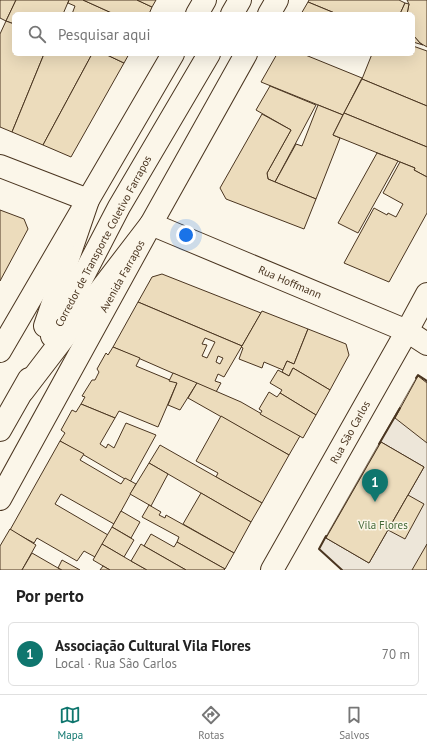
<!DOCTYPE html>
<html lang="pt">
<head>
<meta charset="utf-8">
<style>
  :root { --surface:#fff; --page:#f6f6f6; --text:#222; --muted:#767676; --line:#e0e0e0; --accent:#0f766e }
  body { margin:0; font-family:"PT Sans",sans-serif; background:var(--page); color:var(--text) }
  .you { position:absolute; left:186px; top:235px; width:14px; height:14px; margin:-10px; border:3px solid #fff; border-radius:50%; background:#1a73e8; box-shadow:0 0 0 6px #1a73e833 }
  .badge { display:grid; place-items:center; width:26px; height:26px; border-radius:50%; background:var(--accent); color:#fff; font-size:13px; font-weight:700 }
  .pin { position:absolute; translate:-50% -33px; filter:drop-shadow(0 1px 2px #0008) }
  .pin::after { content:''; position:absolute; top:21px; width:14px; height:12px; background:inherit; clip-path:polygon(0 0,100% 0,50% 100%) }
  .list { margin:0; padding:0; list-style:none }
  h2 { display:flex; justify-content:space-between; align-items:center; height:52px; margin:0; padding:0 16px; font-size:17px }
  h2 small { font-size:13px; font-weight:400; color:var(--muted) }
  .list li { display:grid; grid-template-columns:26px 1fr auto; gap:12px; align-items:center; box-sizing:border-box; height:64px; margin:0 8px 8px; padding:0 8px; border:1px solid var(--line); border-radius:6px }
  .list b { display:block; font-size:15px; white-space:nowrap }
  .list p { margin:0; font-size:13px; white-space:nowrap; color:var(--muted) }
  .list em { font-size:13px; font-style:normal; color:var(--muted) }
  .icon { flex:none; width:22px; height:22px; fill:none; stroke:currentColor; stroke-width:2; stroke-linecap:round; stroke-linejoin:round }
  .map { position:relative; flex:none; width:427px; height:570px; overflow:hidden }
  .search { position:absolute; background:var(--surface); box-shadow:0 4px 16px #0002; left:12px; right:12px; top:12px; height:44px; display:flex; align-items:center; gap:10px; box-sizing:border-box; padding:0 14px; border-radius:6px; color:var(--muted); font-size:15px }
  .sheet { height:124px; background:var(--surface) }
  nav { display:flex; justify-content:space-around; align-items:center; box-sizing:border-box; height:56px; border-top:1px solid var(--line); background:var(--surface); font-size:11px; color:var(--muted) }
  nav a { display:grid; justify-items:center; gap:2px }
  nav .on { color:var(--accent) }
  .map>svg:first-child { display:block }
  .green { fill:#ede6d9; stroke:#887966 }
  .building { fill:#ecdcbc; stroke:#4a3520; fill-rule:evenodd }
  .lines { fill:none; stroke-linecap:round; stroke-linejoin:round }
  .minor-casing { stroke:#4a3520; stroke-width:24 }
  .major-casing { stroke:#4a3520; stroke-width:24 }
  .minor { stroke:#fbf6e9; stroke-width:22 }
  .major { stroke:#fbf6e9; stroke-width:22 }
  .wall { stroke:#4a3520; stroke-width:2 }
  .labels { text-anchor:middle; stroke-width:3; stroke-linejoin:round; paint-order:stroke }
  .street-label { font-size:11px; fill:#4a3520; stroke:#fbf6e9 }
  .park-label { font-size:11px; fill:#436837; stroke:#fbf6e9 }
</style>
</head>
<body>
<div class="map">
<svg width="427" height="570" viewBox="0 0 427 570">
  <rect width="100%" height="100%" fill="#fbf6e9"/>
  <!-- green -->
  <polygon class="green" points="418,375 427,381 427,570 342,570 319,549"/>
  <!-- building -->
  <g class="building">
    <polygon points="0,0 16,0 6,21 0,18"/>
    <polygon points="16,0 69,0 63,14 14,14 14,24 6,21"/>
    <polygon points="69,0 83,0 114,14 72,14 75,6 68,3"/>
    <polygon points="83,0 137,0 152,7 149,14 114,14"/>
    <polygon points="137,0 156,0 152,7"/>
    <polygon points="309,0 399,0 405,3 400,14 337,14 308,2"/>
    <polygon points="407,0 427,0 427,47 420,43 413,35 413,14 407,14 409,4"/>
    <polygon points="308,2 337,14 301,14"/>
    <polygon points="405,3 409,4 407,14 400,14"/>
    <polygon points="6,21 14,24 14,54 44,54 12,132 0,127 0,34"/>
    <polygon points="413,35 420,43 423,45 413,42"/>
    <polygon points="413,46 427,51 427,106 362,79 372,54 413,54"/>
    <polygon points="44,54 92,54 43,145 12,132"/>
    <polygon points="92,54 105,54 124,63 71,157 43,145"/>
    <polygon points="105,54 129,54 124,63"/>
    <polygon points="277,54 303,54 362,78 343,115 261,82"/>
    <polygon points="362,79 427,106 427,147 344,113"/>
    <polygon points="270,86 316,105 275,182 268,179 267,173 291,130 256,110"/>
    <polygon points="318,105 343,115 333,135 340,138 316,199 275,182 296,144 302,146"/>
    <polygon points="344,113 427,147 427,177 414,170 415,168 333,135"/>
    <polygon points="262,114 291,130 267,173 268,179 316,199 304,229 226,199 220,188"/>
    <polygon points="377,153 398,161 358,233 338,223"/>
    <polygon points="400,162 415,168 414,170 427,177 427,213 389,282 344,263 374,208 387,215 388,213 396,217 403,204 383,193"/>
    <polygon points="0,210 24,219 28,229 0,281"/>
    <polygon points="162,274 261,313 242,346 138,302 152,277"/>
    <path d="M138,302l104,44 -18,31 -6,-3 -3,7 6,2 -5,9 -103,-45zM205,338l10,4 -8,16 -5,-2 5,-11 -5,-1zM218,356l5,2 -3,6 -4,-2z"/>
    <polygon points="262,311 308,329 294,364 287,361 283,370 264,362 262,368 239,359 243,348 241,347 242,346"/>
    <polygon points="308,329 346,344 349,355 330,390 293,368 289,376 282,372 287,361 294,364"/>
    <polygon points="113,347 140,358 136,366 177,383 158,427 119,411 115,418 81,404 85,397 82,396 92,380 95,380 99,372 97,369 106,353 108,355"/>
    <polygon points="293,368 330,390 316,415 280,393 282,390 270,383 278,370 289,376"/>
    <polygon points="173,373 197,383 180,410 168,405 177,383 169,381"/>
    <polygon points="418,376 427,383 427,443 395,418"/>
    <polygon points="197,383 241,402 300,436 289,455 188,398"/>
    <polygon points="269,392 277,397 280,393 316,415 303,438 260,414 262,411 259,409"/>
    <polygon points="81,404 115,418 100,444 106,448 108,444 114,448 126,423 156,435 130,482 60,441 65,433 61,430 72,410 76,412"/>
    <polygon points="221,416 289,455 262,503 216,477 218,473 196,461"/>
    <polygon points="60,441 84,454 80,460 121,484 125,478 136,484 114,524 61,494 55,504 108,535 95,557 84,551 77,561 37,538 34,543 10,530"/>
    <polygon points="381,442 424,467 369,563 326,538"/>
    <polygon points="381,442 424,467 369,563 326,538"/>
    <polygon points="160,445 262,503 251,522 149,463"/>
    <polygon points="149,463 168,474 151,506 130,494"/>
    <polygon points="201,493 251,522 234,553 183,524"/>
    <polygon points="408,495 424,504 405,539 388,530"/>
    <polygon points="149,505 161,512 159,515 165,518 166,515 234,553 225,569 177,542 179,537 142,517"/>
    <polygon points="121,511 140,522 131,538 112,527"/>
    <polygon points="112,527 134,540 124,557 102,544"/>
    <polygon points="10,529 36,545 22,570 0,570 0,546"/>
    <polygon points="151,534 174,547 177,542 225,569 224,570 186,570 144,546"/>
    <polygon points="102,544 131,561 147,570 110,570 93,560"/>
    <polygon points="141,544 144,546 186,570 147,570 131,561"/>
    <polygon points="427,544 427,570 412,570"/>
    <polygon points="32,553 58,568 62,570 22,570"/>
    <polygon points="62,560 80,570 62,570 58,568"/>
    <polygon points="103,566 110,570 100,570"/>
  </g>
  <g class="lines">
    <!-- minor casing -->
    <g class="minor-casing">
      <g id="minor">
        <polyline points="232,14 240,0"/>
        <polyline points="0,166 88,200 45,326"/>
        <polyline points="52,336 119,207 209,54"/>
        <polyline points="23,391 151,224 407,331 427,344"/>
        <polyline points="0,430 29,379"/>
        <polyline points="272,570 407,331 427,294"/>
      </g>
    </g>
    <!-- major casing -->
    <g class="major-casing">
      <g id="major">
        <polyline points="197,14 205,0"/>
        <polyline points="269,14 277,0"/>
        <polyline points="0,351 173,54"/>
        <polyline points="0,499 151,224 246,54"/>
      </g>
    </g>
    <!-- minor -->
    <use href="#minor" class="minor"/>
    <!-- major -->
    <use href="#major" class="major"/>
    <!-- wall -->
    <g class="wall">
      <polyline points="416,378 418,375 427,381"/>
      <polyline points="379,444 400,408"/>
      <polyline points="326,536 319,549 342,570"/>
    </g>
  </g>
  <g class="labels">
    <!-- street labels -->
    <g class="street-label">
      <text transform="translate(103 241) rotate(-62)" y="4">Corredor de Transporte Coletivo Farrapos</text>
      <text transform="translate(122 276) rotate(-61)" y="4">Avenida Farrapos</text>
      <text transform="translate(290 282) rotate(23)" y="4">Rua Hoffmann</text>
      <text transform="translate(350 432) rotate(-61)" y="4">Rua São Carlos</text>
    </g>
    <!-- park labels -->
    <g class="park-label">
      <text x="383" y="529">Vila Flores</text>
    </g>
  </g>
</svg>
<div class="you"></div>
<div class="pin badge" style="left:375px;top:502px">1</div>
<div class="search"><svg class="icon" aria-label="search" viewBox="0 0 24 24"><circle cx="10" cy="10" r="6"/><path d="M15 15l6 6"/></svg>Pesquisar aqui</div>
</div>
<section class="sheet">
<h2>Por perto<small></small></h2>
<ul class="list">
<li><span class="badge">1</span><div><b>Associação Cultural Vila Flores</b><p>Local · Rua São Carlos</p></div><em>70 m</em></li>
</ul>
</section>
<nav>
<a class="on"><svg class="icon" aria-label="map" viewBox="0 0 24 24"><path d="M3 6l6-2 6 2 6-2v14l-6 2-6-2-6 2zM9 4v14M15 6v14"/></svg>Mapa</a>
<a><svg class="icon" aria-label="directions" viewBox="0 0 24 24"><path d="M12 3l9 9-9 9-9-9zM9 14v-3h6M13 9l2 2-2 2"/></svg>Rotas</a>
<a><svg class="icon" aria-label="saved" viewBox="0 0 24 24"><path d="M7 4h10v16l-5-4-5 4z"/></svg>Salvos</a>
</nav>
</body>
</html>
